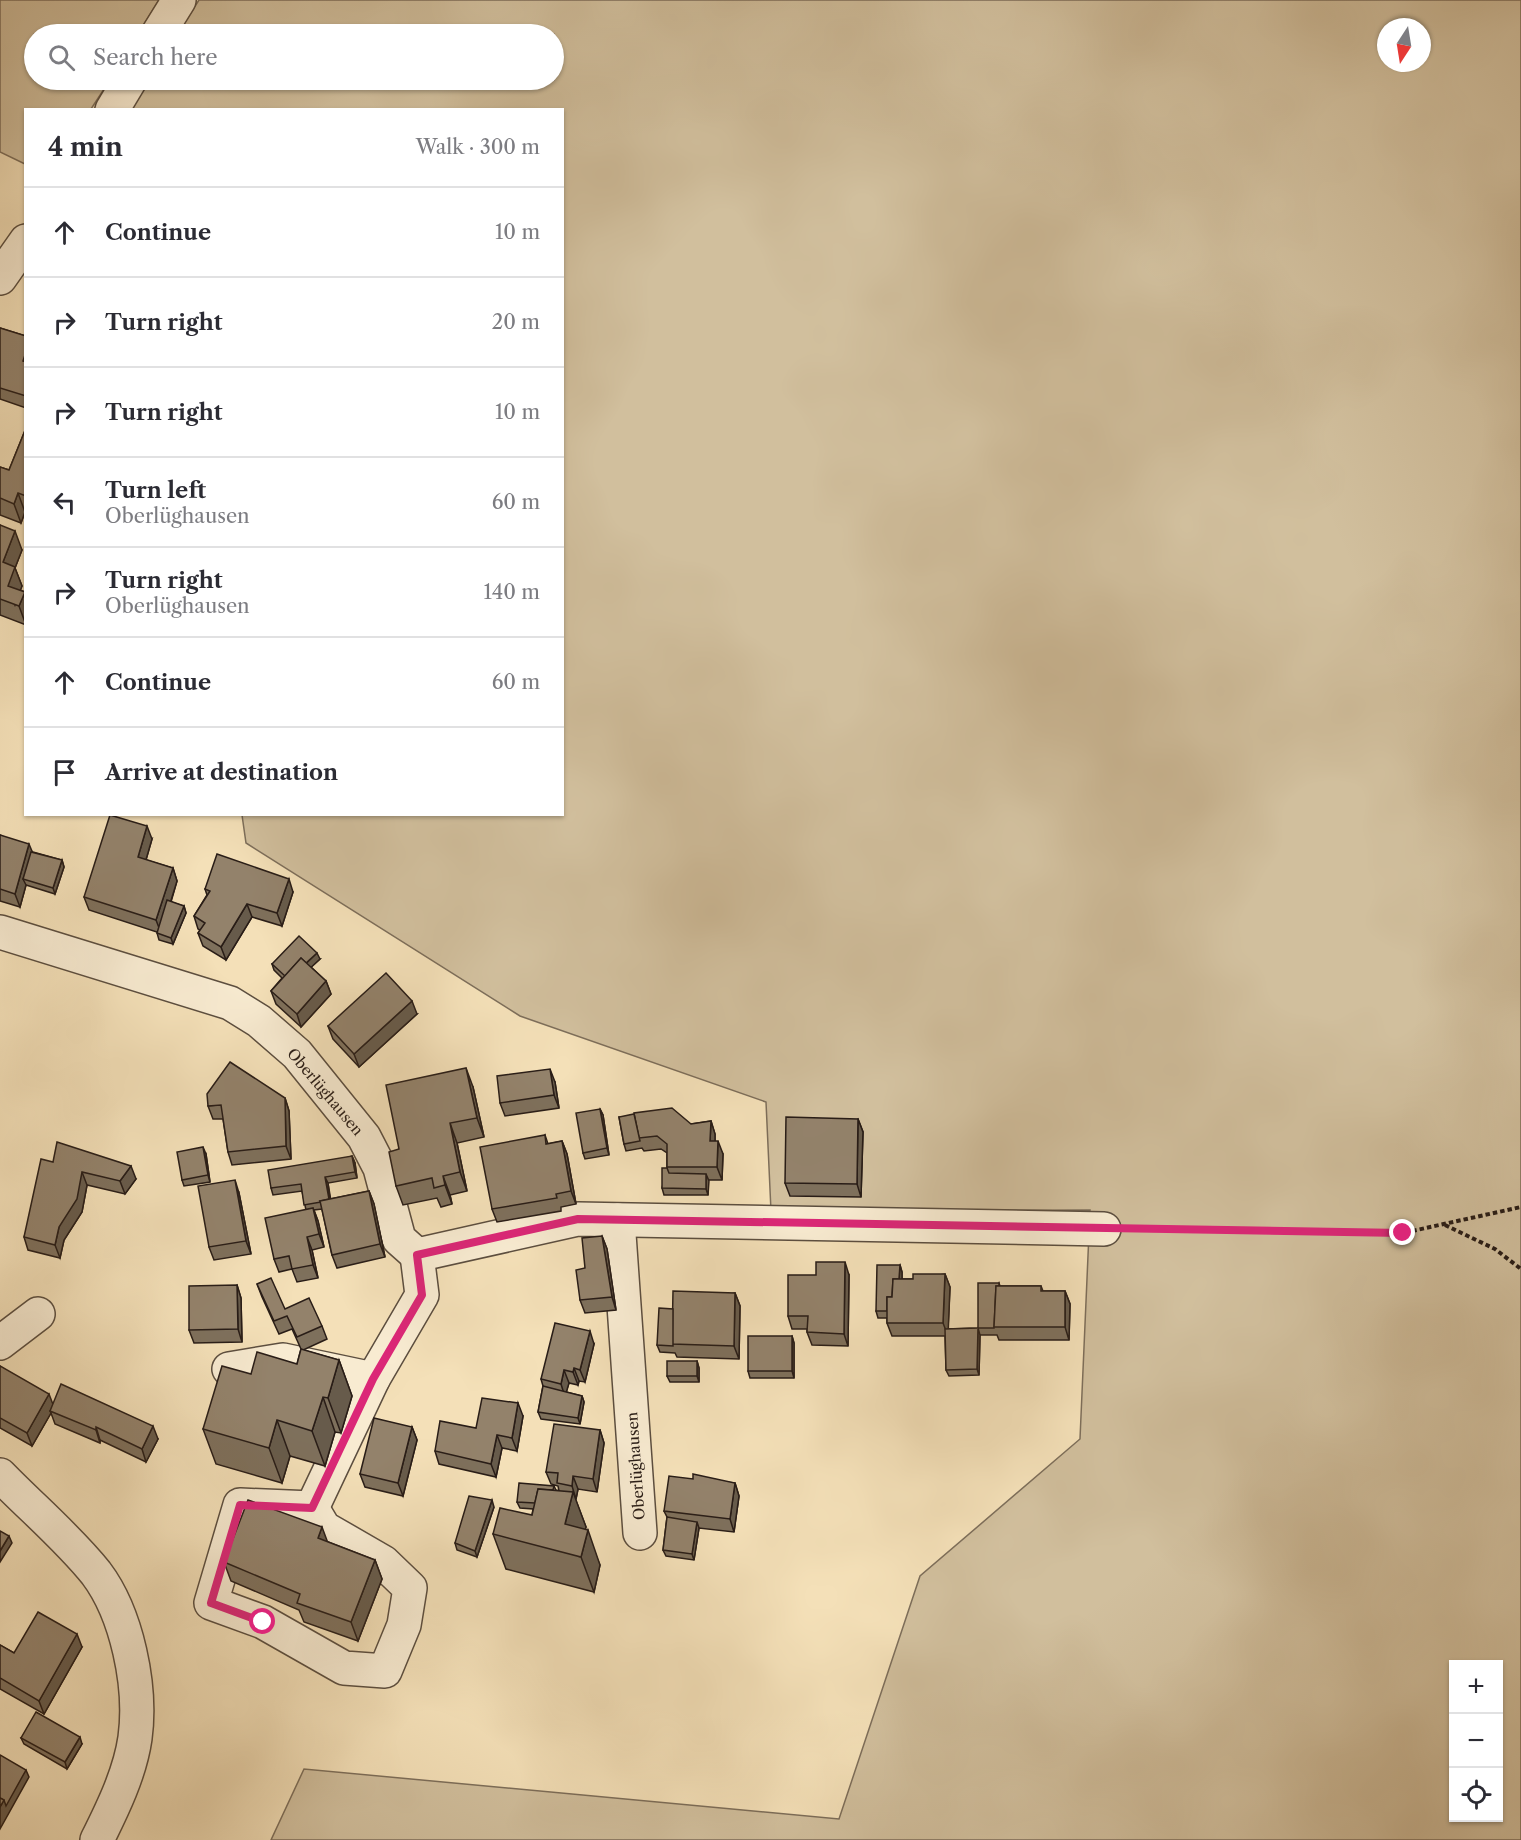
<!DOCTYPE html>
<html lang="en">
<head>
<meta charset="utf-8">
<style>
  :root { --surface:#fff; --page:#f2f2f3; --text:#2b2b33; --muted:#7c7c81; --line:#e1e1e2 }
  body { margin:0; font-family:"Libre Caslon Text",serif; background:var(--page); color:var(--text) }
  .controls { position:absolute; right:18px; bottom:18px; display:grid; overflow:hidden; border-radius:0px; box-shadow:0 2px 4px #0004 }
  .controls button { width:54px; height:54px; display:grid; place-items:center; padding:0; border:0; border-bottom:2px solid var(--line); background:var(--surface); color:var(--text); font:30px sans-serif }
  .compass { position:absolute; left:1377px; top:18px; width:54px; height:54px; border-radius:50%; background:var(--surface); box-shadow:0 2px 4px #0004; rotate:192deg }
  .stop { position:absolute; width:18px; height:18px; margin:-14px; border:4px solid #db2777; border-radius:50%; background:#fff }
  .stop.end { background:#db2777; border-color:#fff; box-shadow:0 2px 6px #0008 }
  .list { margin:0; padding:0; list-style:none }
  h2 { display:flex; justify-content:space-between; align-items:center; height:78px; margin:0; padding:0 24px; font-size:26px }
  h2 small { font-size:20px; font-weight:400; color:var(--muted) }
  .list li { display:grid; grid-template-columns:39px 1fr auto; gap:18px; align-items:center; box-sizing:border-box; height:90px; padding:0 24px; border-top:2px solid var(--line) }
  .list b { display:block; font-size:22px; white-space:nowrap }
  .list p { margin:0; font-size:20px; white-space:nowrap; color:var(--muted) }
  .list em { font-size:20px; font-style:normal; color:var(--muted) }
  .icon { flex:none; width:33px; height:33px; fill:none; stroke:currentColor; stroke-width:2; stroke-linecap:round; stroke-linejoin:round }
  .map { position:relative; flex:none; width:1521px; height:1840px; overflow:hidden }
  .search { position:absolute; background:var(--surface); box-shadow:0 2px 4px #0004; left:24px; top:24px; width:540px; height:66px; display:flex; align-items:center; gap:15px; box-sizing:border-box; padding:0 21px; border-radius:33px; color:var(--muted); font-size:22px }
  .panel { position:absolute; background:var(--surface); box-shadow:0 2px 4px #0004; left:24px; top:108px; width:540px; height:708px; border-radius:0px }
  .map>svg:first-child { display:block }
  .green { fill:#d1bf9d; stroke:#7d6e5a; stroke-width:1.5; fill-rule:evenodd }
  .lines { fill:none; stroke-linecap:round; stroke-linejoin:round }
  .minor-casing { stroke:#5c4e3f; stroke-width:36 }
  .path { stroke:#291d17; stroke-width:4; stroke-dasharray:4.5 3; stroke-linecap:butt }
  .minor { stroke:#f8ebd1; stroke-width:33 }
  .wall { fill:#7e705c; stroke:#291d17; stroke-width:1.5 }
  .shaded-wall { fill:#675b4b; stroke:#291d17; stroke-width:1.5 }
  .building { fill:#93826b; stroke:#291d17; stroke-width:1.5 }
  .route { stroke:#db2777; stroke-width:8 }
  .labels { text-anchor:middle; stroke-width:5; stroke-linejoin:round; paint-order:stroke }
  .street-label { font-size:15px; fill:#291d17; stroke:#f8ebd1 }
</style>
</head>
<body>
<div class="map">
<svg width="1521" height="1840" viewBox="0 0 1521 1840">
  <rect width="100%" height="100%" fill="#f4e0b8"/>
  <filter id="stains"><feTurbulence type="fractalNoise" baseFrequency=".00333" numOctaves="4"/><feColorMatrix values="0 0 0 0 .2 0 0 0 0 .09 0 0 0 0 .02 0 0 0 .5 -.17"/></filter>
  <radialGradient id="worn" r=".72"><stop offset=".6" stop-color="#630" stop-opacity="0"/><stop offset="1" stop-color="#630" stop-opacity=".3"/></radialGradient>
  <!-- green -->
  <g class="green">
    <polygon points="0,0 159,0 138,34 34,34 34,80 110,80 91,109 26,110 25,164 0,152"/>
    <path d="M199,0h1322v1840h-1250l33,-71 535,50 81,-243 160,-137 10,-229 -319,1 -5,-109 -246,-86 -274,-173 -4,-28 320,-1v-704h-432l18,-30h406v-46h-377zM1386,27h36v36h-36zM1454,1664h44v154h-44z"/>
  </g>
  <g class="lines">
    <!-- minor casing -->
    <g class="minor-casing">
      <g id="minor">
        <polyline points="158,34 179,0"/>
        <polyline points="112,110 130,80"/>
        <polyline points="0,278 26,241"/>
        <polyline points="0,932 230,1003 259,1021 297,1054 364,1137 380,1168 399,1239 417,1255 578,1219 1104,1229"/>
        <polyline points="618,1220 640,1533"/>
        <polyline points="0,1343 38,1314"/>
        <polyline points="229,1369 283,1360 373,1379"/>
        <path d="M0,1475c31,32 68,63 96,98 31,41 46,113 39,165 -5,35 -22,70 -38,102"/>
        <polygon points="240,1505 312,1508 324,1528 383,1562 410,1588 404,1625 385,1671 344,1668 263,1622 211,1603"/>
        <polyline points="312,1508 373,1379 422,1295 417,1255"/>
      </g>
    </g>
    <!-- path -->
    <g class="path">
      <polyline points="1445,1225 1495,1249 1521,1269"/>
      <polyline points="1135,1229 1403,1233 1521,1207"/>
    </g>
    <!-- minor -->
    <use href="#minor" class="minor"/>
  </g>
  <!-- wall -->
  <g class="wall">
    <polygon points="0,328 26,336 26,408 0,399"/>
    <polygon points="26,428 26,512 25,512 21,523 0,515 0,467 9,470"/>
    <polygon points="0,525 22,550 15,568 22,586 20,590 25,592 26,594 26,625 0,615"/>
    <polygon points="0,835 33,852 62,860 64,867 55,894 26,885 20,907 0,901"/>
    <polygon points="152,839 146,860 173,868 177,881 171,902 184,906 186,913 173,944 159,940 157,933 157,932 89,910 84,897"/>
    <polygon points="205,889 293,892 282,926 252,917 226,960 203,946 198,933 200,930 198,929 194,916 207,895"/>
    <polygon points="320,959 311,967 326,981 331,994 301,1027 276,1004 271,991 282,978 274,970 272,964"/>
    <polygon points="417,1014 359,1067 333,1039 328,1026"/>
    <polygon points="555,1082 559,1108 505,1116 500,1103"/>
    <polygon points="473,1087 484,1137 457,1143 467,1191 450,1195 452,1204 441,1207 437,1198 403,1205 396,1186 399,1149"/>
    <polygon points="285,1098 289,1111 291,1159 232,1165 228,1152 223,1119 213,1119 208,1106"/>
    <polygon points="600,1109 603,1115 609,1155 585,1159 583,1153"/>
    <polygon points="619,1117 691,1124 711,1121 715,1134 715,1141 723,1154 722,1180 708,1180 708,1195 664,1195 662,1188 667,1168 667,1153 661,1149 644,1151 642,1148 626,1151 624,1144"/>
    <polygon points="858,1119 863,1132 861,1197 790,1196 785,1183"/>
    <polygon points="545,1135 548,1144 562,1141 567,1154 576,1204 561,1207 561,1211 497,1222 492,1209"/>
    <polygon points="206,1154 210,1182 184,1186 182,1180"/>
    <polygon points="352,1156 355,1163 357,1178 328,1183 330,1199 369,1191 374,1204 385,1257 337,1268 332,1255 322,1209 314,1210 318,1221 324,1247 312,1250 318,1278 297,1282 292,1269 279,1272 274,1259 306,1210 302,1191 273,1195 271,1188"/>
    <polygon points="53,1162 136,1179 125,1194 87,1185 82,1212 64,1240 60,1258 28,1250 24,1237"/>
    <polygon points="239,1193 251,1254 214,1260 209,1247"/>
    <polygon points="602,1236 607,1249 616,1310 585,1313 580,1300 585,1268"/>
    <polygon points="900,1265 902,1272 902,1279 913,1279 945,1274 950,1287 948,1329 978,1328 999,1283 1000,1286 1041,1286 1043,1291 1065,1291 1070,1304 1069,1340 999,1340 997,1335 980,1335 979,1375 949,1376 946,1370 945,1336 892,1336 887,1323 887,1318 878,1318 876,1311"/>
    <polygon points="849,1275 848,1346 812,1345 807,1332 807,1329 792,1329 788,1316"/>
    <polygon points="257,1284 285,1309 322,1326 327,1339 303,1350 339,1360 352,1396 341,1433 335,1432 325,1466 290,1456 282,1483 216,1464 203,1429 251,1374 297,1364 301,1349 292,1329 279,1334 262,1297"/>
    <polygon points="237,1285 241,1298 242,1342 194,1343 189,1330"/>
    <polygon points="735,1293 740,1306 739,1359 677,1357 675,1353 660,1352 657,1345 673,1309"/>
    <polygon points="792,1336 794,1343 794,1378 750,1378 748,1371"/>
    <polygon points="594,1344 585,1382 579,1381 578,1385 569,1383 566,1392 582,1396 584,1402 580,1424 541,1419 538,1412 543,1386 541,1379"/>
    <polygon points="697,1361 699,1368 699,1382 670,1382 667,1376"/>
    <polygon points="0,1366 53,1404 158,1439 146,1462 100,1440 100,1443 55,1424 51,1413 32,1446 0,1428"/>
    <polygon points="523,1416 517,1451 502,1448 496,1477 439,1464 435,1451 476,1428"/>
    <polygon points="412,1427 417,1440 403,1496 365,1487 360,1474"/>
    <polygon points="600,1430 604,1443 597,1492 578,1489 576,1499 575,1498 586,1527 585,1529 600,1565 594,1592 506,1569 493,1534 532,1515 533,1509 520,1508 517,1502 554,1486 556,1490 559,1491 558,1486 551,1484 546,1472"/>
    <polygon points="693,1479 735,1483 739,1496 734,1532 699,1528 694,1560 666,1556 663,1550 667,1517 664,1511"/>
    <polygon points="494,1507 477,1557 457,1550 455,1543"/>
    <polygon points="328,1542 375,1560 382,1579 358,1641 304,1622 299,1610 231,1581 224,1562"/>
    <polygon points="0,1645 14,1653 82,1647 44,1714 0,1689"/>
    <polygon points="21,1738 82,1744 67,1769 24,1744"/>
  </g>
  <!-- shaded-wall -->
  <g class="shaded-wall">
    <polygon points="18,493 25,512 21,523 14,504"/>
    <polygon points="15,531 22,550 15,568 22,586 15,605 8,586 3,562"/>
    <polygon points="25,592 26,594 26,625 19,606"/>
    <polygon points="147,826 152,839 143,870 138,857"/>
    <polygon points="29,844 34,856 23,879 26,885 20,907 15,894"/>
    <polygon points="62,860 64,867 55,894 53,888"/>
    <polygon points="173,868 177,881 161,933 156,920"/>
    <polygon points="289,879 293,892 282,926 277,913"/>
    <polygon points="247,904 252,917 226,960 221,947"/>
    <polygon points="184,906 186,913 173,944 171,938"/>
    <polygon points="317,953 320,959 291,986 289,980"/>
    <polygon points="326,981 331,994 301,1027 297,1014"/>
    <polygon points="412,1001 417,1014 359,1067 354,1054"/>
    <polygon points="466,1068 473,1087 484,1137 477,1118"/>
    <polygon points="550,1069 555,1082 559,1108 554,1095"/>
    <polygon points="285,1098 289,1111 291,1159 286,1146"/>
    <polygon points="600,1109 603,1115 609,1155 607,1148"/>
    <polygon points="858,1119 863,1132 861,1197 857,1184"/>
    <polygon points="711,1121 715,1134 715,1154 710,1141"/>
    <polygon points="450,1123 457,1143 467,1191 460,1172"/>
    <polygon points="562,1141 567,1154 576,1204 571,1191"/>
    <polygon points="718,1141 723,1154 722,1180 717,1167"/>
    <polygon points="203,1147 206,1154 210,1182 208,1175"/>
    <polygon points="352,1156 355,1163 357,1178 355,1172"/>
    <polygon points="131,1166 136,1179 125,1194 120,1181"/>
    <polygon points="82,1172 87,1185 82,1212 64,1240 60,1258 55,1245 59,1227"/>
    <polygon points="706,1174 709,1181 708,1195 706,1189"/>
    <polygon points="443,1176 450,1195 452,1204 445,1185"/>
    <polygon points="325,1177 328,1183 332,1207 330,1201"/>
    <polygon points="235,1180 239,1193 251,1254 246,1241"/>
    <polygon points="369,1191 374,1204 385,1257 380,1244"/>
    <polygon points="313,1208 318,1221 324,1247 319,1234"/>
    <polygon points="602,1236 607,1249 616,1310 612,1297"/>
    <polygon points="307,1237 312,1250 318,1278 313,1265"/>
    <polygon points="845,1262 849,1275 848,1346 844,1334"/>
    <polygon points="900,1265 902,1272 902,1292 899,1285"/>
    <polygon points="945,1274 950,1287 948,1336 943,1323"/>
    <polygon points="237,1285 241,1298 242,1342 238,1329"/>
    <polygon points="1065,1291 1070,1304 1069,1340 1065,1327"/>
    <polygon points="735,1293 740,1306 739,1359 734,1346"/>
    <polygon points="978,1328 980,1335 979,1375 977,1369"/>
    <polygon points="590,1331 594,1344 585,1382 580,1370"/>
    <polygon points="792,1336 794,1343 794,1378 792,1371"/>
    <polygon points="339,1360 352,1396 341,1433 328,1398"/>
    <polygon points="697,1361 699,1368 699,1382 697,1376"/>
    <polygon points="574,1368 579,1381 578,1385 573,1372"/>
    <polygon points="564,1370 569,1383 565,1397 561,1384"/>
    <polygon points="49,1394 54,1407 50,1411 51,1413 32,1446 27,1433"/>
    <polygon points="582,1396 584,1402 580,1424 578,1418"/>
    <polygon points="323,1397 335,1432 325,1466 312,1431"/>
    <polygon points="518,1403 523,1416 517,1451 512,1438"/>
    <polygon points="277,1420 290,1456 282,1483 269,1448"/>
    <polygon points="153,1426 158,1439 146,1462 142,1449"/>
    <polygon points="96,1427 100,1440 100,1443 96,1430"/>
    <polygon points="412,1427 417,1440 403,1496 398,1483"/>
    <polygon points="600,1430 604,1443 597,1492 593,1479"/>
    <polygon points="497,1435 502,1448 496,1477 491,1464"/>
    <polygon points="573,1476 578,1489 576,1499 572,1486"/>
    <polygon points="735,1483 739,1496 734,1532 730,1519"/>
    <polygon points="573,1492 586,1527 579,1556 565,1524"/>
    <polygon points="492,1500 494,1507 477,1557 475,1551"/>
    <polygon points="697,1522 699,1528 694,1560 692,1554"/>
    <polygon points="322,1527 329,1546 318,1538"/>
    <polygon points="588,1530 600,1565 594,1592 581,1557"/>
    <polygon points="9,1536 12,1543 0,1562 0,1551"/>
    <polygon points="375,1560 382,1579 358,1641 351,1622"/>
    <polygon points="77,1634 82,1647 44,1714 39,1701"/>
    <polygon points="80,1737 82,1744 67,1769 65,1762"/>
    <polygon points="26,1770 29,1777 0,1829 0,1807 4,1800"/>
  </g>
  <!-- building -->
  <g class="building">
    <polygon points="0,328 26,336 26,352 23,361 26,362 26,396 0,388"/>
    <polygon points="26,428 26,496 18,493 14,504 0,498 0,467 9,470"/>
    <polygon points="0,525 15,531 3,562 15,567 8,586 25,592 19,606 0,599"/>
    <polygon points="110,815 147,826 138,857 173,868 156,920 84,897"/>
    <polygon points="0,835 29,844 15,894 0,889"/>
    <polygon points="31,852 62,860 53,888 23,879"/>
    <polygon points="217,854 289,879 277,913 247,904 221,947 198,933 205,923 194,916 210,891 205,889"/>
    <polygon points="167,900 184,906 171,938 157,933"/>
    <polygon points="299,936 317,953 306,963 301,958 285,976 272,964"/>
    <polygon points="301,958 326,981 297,1014 271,991"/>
    <polygon points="386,973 412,1001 354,1054 328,1026"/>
    <polygon points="230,1062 285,1098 286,1146 228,1152 221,1105 208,1106 207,1094"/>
    <polygon points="466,1068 477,1118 450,1123 460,1172 443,1176 445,1185 434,1188 432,1178 396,1186 389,1152 399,1149 386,1085"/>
    <polygon points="550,1069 554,1095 500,1103 497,1076"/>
    <polygon points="672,1108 691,1124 711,1121 710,1141 718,1141 717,1167 667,1167 667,1144 657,1136 639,1138 634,1113"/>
    <polygon points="600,1109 607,1148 583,1153 576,1113"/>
    <polygon points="634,1114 640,1141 624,1144 619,1117"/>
    <polygon points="786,1117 858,1119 857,1184 785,1183"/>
    <polygon points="545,1135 546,1144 562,1141 571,1191 556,1194 557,1198 492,1209 480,1147"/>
    <polygon points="57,1142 131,1166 120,1181 82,1172 77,1199 59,1227 55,1245 24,1237 41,1159 53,1162"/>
    <polygon points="203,1147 208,1175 182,1180 177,1152"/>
    <polygon points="352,1156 355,1172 325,1177 329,1199 320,1201 321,1202 304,1205 301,1184 271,1188 268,1170"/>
    <polygon points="662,1168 667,1168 669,1173 706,1174 706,1189 662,1188"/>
    <polygon points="235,1180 246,1241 209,1247 198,1186"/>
    <polygon points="369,1191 380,1244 332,1255 320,1201"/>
    <polygon points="313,1208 319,1234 307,1237 313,1265 292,1269 289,1256 274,1259 265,1218"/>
    <polygon points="602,1236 612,1297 580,1300 576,1270 585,1268 582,1238"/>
    <polygon points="816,1262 845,1262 844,1334 807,1332 808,1316 788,1316 788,1275 816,1275"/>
    <polygon points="877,1265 900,1265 899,1279 893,1279 892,1297 887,1297 887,1311 876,1311"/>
    <polygon points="913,1274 945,1274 943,1323 887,1323 887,1297 892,1297 893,1279 913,1279"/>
    <polygon points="271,1278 285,1309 309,1298 322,1326 297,1337 287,1316 274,1321 257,1284"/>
    <polygon points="978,1283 999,1283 999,1286 996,1286 994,1328 978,1328 977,1369 946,1370 945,1329 978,1328"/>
    <polygon points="237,1285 238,1329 189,1330 189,1286"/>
    <polygon points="996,1286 1041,1286 1041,1291 1065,1291 1065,1327 994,1327"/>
    <polygon points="673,1291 735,1293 734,1346 672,1344"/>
    <polygon points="659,1308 673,1309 673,1346 657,1345"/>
    <polygon points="555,1323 590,1331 580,1370 574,1368 573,1372 564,1370 561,1384 541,1379"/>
    <rect x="748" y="1336" width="44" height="35"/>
    <polygon points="301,1349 339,1360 328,1398 323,1397 312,1431 277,1420 269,1448 203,1429 222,1366 251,1374 257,1352 297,1364"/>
    <rect x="667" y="1361" width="30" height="15"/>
    <polygon points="0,1366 49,1394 27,1433 0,1418"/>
    <polygon points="61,1384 153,1426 142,1449 96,1427 96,1430 50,1411"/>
    <polygon points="543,1386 582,1396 578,1418 538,1412"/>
    <polygon points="482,1398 518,1403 512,1438 497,1435 491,1464 435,1451 440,1421 476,1428"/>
    <polygon points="374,1418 412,1427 398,1483 360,1474"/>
    <polygon points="554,1424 600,1430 593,1479 573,1476 572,1486 557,1483 558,1473 546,1472"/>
    <polygon points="693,1474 735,1483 730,1519 664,1511 669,1476 693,1479"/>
    <polygon points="519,1483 554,1486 553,1490 538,1489 535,1503 517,1502"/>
    <polygon points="538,1489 573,1492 565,1524 588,1530 581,1557 493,1534 500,1508 532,1515"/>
    <polygon points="469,1496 492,1500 475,1551 455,1543"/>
    <polygon points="248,1500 322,1527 318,1538 375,1560 351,1622 297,1603 300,1594 224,1562"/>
    <polygon points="667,1517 697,1522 692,1554 663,1550"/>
    <polygon points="0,1531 9,1536 0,1551"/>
    <polygon points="38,1612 77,1634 39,1701 0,1678 0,1645 14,1653"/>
    <polygon points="36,1712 80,1737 65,1762 21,1738"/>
    <polygon points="0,1755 26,1770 6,1806 4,1800 0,1798"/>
    <polygon points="0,1798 4,1800 0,1807"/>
  </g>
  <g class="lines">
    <!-- route -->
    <polyline class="route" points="263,1622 211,1603 240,1505 312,1508 373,1379 422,1295 417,1255 578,1219 1403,1233"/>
  </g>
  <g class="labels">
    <!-- street labels -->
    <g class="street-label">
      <text transform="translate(325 1092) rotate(50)" y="5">Oberlüghausen</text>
      <text transform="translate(636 1466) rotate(-94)" y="5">Oberlüghausen</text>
    </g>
  </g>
  <rect width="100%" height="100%" filter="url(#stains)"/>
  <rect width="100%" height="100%" fill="url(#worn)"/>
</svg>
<div class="controls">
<button>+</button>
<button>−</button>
<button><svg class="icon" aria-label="locate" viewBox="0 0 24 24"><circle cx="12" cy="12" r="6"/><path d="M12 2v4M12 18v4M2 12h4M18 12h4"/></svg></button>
</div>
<svg class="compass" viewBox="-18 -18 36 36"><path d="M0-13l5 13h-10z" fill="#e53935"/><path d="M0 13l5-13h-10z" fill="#7c7c81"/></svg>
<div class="stop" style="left:263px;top:1622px"></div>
<div class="stop end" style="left:1403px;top:1233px"></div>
<div class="search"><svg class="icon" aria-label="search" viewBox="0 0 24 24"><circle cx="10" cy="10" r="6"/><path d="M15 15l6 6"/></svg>Search here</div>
<section class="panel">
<h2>4 min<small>Walk · 300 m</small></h2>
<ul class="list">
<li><svg class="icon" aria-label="ahead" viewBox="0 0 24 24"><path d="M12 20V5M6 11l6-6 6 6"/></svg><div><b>Continue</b></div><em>10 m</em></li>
<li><svg class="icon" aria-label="right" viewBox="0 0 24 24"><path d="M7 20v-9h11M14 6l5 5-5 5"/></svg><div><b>Turn right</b></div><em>20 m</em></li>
<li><svg class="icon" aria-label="right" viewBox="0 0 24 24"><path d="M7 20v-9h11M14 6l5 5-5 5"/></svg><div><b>Turn right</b></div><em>10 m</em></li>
<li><svg class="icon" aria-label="left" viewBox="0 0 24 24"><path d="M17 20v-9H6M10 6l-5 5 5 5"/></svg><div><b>Turn left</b><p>Oberlüghausen</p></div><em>60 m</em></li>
<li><svg class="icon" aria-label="right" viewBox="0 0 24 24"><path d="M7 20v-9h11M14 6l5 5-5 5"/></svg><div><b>Turn right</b><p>Oberlüghausen</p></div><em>140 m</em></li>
<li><svg class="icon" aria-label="ahead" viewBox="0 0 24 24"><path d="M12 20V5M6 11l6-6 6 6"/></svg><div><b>Continue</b></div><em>60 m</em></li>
<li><svg class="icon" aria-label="arrive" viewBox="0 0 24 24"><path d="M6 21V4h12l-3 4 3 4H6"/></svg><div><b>Arrive at destination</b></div></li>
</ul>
</section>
</div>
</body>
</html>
